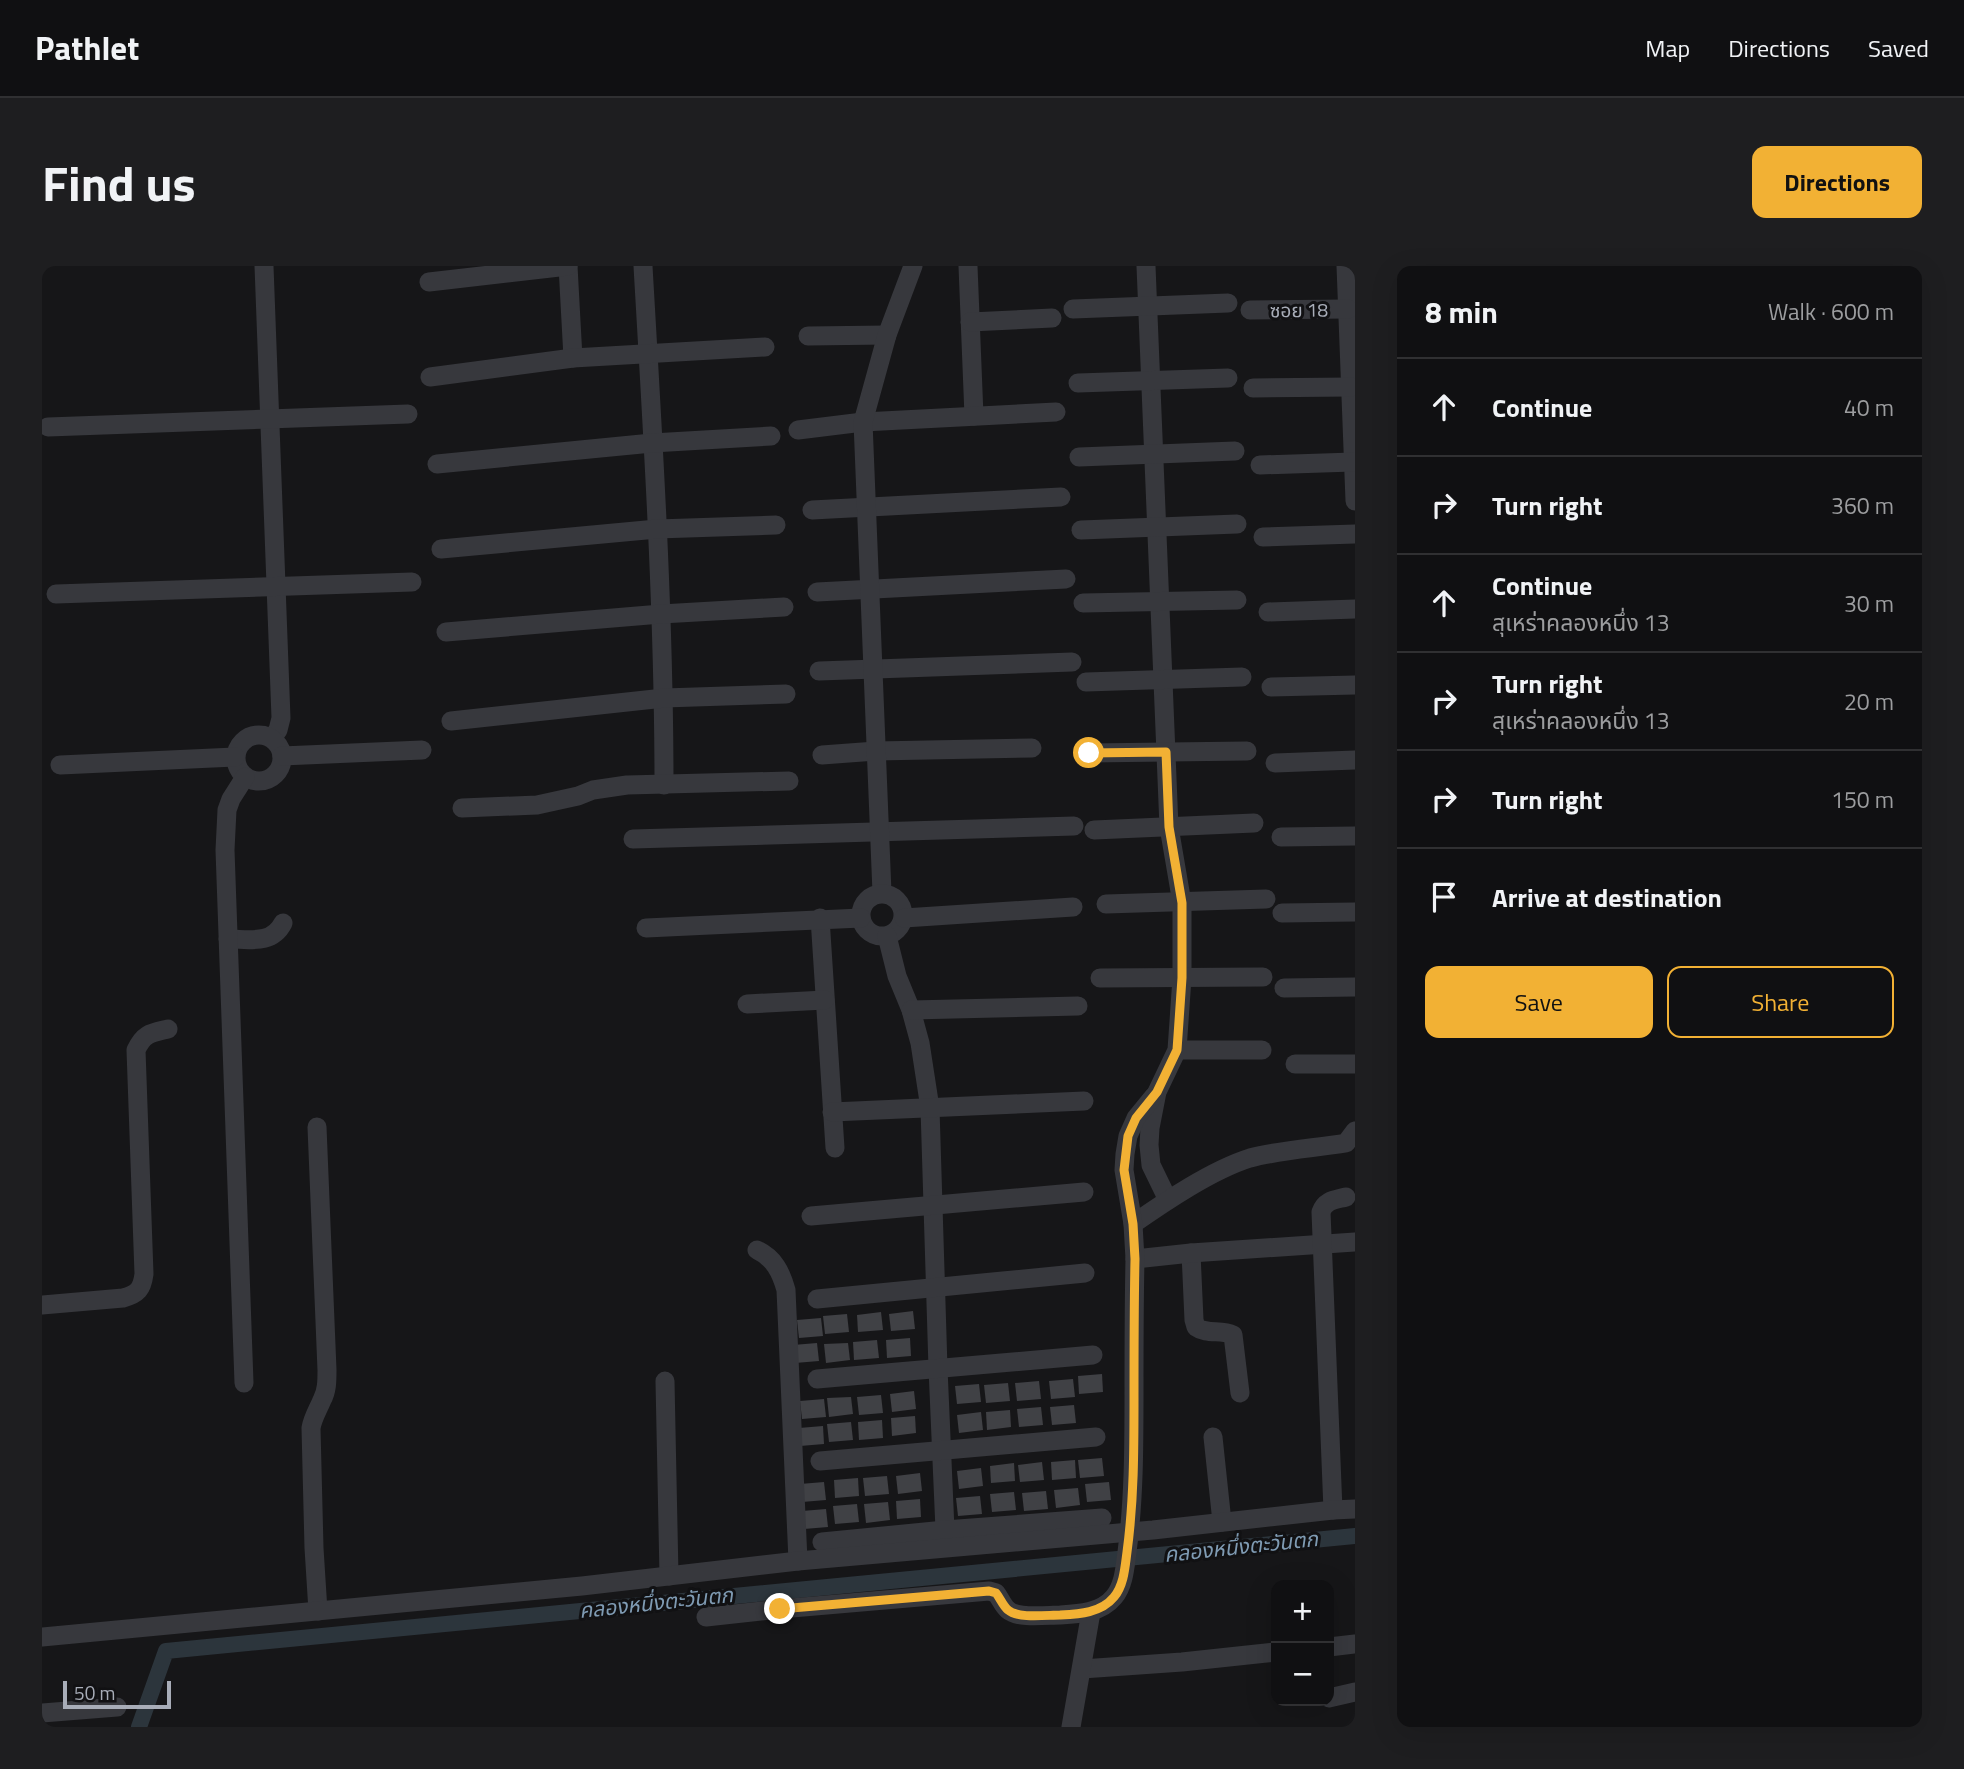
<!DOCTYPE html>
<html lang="en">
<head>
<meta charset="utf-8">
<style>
  :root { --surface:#101012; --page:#1e1e20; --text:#f1f3f6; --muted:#9c9d9f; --line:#303032; --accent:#f2b134 }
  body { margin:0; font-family:"Titillium Web","Noto Sans Thai",sans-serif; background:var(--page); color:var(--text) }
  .controls { position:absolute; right:21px; bottom:21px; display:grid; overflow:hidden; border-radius:14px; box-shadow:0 7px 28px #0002 }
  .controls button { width:63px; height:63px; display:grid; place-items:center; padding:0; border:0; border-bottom:2px solid var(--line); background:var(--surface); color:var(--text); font:35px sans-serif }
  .scale { position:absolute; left:21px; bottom:18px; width:108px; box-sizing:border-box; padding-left:7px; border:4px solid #a8adb8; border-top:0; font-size:19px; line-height:24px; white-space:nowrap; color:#a8adb8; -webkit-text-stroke:5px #111113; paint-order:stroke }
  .stop { position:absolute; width:21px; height:21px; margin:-16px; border:5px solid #f2b134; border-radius:50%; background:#fff }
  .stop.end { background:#f2b134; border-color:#fff; box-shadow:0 2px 7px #0008 }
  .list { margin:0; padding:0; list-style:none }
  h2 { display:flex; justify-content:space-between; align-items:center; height:91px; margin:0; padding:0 28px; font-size:30px }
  h2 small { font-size:23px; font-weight:400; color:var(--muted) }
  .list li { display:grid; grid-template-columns:46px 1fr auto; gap:21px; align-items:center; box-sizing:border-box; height:98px; padding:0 28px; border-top:2px solid var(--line) }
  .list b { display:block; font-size:26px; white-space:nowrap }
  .list p { margin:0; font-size:23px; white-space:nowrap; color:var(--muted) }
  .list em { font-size:23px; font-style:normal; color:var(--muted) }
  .actions { display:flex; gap:14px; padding:21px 28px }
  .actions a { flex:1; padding:16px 0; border:2px solid var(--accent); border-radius:14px; text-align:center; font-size:24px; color:var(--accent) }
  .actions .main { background:var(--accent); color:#111 }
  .icon { flex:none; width:38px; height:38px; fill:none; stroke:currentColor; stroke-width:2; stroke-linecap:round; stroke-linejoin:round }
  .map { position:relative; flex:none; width:1313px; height:1461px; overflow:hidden; border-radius:14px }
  header { display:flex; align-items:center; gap:42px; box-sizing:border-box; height:98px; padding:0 35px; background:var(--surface); border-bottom:2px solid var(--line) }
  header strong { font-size:33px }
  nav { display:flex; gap:38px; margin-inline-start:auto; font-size:24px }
  .intro { display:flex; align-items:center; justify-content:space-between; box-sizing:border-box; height:168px; padding:0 42px }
  h1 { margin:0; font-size:49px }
  .button { padding:18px 32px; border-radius:14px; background:var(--accent); color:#111; font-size:24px; font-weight:700 }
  main { display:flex; gap:42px; padding:0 42px }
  aside { flex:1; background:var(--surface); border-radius:14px; box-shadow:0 7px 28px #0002 }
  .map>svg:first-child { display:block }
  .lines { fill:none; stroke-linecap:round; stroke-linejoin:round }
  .canal { stroke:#2c353c; stroke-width:16 }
  .building { fill:#404145 }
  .minor { stroke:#37383d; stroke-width:19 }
  .route { stroke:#f2b134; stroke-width:9 }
  .labels { text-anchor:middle; stroke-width:6; stroke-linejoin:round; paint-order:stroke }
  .street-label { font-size:19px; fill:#a8adb8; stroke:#111113 }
  .water-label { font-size:21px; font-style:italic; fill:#7f9bb3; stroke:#111113 }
</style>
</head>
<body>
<header>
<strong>Pathlet</strong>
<nav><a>Map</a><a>Directions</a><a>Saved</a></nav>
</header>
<div class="intro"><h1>Find us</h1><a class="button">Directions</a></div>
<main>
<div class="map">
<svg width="1313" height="1461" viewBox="0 0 1313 1461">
  <rect width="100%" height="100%" fill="#161618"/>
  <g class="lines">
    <!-- canal -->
    <polyline class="canal" points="97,1461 124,1385 1313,1270"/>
  </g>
  <!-- building -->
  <g class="building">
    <polygon points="871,1045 873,1063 849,1065 847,1048"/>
    <polygon points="839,1046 841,1064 816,1066 815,1049"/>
    <polygon points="805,1048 807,1066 783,1068 781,1050"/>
    <polygon points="779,1052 781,1070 757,1072 755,1054"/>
    <polygon points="868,1072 869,1090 845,1092 844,1074"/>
    <polygon points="835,1074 837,1092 812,1094 811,1076"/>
    <polygon points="775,1077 777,1095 753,1097 751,1079"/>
    <polygon points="806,1077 808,1094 784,1097 782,1078"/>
    <polygon points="1060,1108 1061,1126 1037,1128 1036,1110"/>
    <polygon points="1031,1113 1033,1131 1009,1133 1007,1115"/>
    <polygon points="997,1115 999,1133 975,1135 973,1117"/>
    <polygon points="966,1117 968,1135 944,1137 942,1119"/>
    <polygon points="937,1118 939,1136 915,1138 913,1120"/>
    <polygon points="872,1125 874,1143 850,1146 848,1128"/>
    <polygon points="839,1129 841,1147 817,1149 815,1131"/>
    <polygon points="809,1131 811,1148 787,1151 785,1132"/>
    <polygon points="782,1133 784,1151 760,1153 758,1135"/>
    <polygon points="1032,1139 1034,1157 1010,1159 1008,1141"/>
    <polygon points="999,1141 1001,1159 977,1161 975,1143"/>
    <polygon points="968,1144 969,1161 945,1164 944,1146"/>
    <polygon points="939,1146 941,1164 917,1167 915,1149"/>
    <polygon points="873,1150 874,1167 850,1170 849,1152"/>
    <polygon points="840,1154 841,1172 817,1174 816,1156"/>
    <polygon points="809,1156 811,1174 787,1176 785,1158"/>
    <polygon points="781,1160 782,1178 758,1180 757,1162"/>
    <polygon points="1060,1192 1062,1210 1038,1212 1036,1194"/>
    <polygon points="1033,1194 1034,1212 1010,1214 1009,1196"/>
    <polygon points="1000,1196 1002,1214 978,1216 976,1199"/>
    <polygon points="972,1197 973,1215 949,1217 948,1200"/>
    <polygon points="939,1202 941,1220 917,1223 915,1205"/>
    <polygon points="878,1207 880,1225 856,1228 854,1210"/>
    <polygon points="845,1210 847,1228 823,1230 821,1212"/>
    <polygon points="816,1212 817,1230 793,1232 792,1214"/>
    <polygon points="782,1216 784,1234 760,1236 758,1218"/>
    <polygon points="1067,1216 1069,1234 1045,1236 1043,1218"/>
    <polygon points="1036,1222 1038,1239 1014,1242 1012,1224"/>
    <polygon points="1004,1225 1006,1243 982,1245 980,1227"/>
    <polygon points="972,1226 974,1244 950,1246 948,1228"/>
    <polygon points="938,1230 940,1248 916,1250 914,1232"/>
    <polygon points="878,1233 879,1251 855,1253 854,1235"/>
    <polygon points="846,1236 848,1254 824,1257 822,1238"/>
    <polygon points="815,1238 817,1256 793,1258 791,1240"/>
    <polygon points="784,1243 786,1261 762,1263 760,1245"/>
  </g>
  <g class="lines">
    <!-- minor -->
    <g class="minor">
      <polyline points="222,0 239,452 236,464 230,472"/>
      <polyline points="526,0 531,92"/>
      <path d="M601,0c10,173 21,346 21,519"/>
      <polyline points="926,0 932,150"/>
      <polyline points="1104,0 1127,561 1140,637 1140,712 1135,784 1115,826 1108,862 1107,879 1109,899 1126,934"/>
      <polyline points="1304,0 1313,235"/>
      <polyline points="387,16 526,0"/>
      <polyline points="1031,43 1186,37"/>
      <polyline points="1208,44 1306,43"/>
      <polyline points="928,56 1010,52"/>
      <polyline points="766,70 845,69"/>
      <polyline points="388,111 531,92 723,81"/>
      <polyline points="1036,117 1186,112"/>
      <polyline points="1211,122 1309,121"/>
      <polyline points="6,161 366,148"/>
      <polyline points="756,164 821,156 1014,146"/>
      <polyline points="1037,191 1193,185"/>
      <polyline points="395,198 610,177 729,170"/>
      <polyline points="1218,199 1311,196"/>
      <polyline points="770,244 1019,231"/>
      <polyline points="1039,264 1195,258"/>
      <polyline points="1221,271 1313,268"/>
      <polyline points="399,283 615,263 734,259"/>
      <polyline points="775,326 1024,313"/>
      <polyline points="14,328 370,316"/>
      <polyline points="1041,337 1195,334"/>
      <polyline points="1226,346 1313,343"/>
      <polyline points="404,366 619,348 742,341"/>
      <polyline points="777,405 1030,396"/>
      <polyline points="1044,416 1200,411"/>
      <polyline points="1229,421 1313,419"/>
      <polyline points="409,455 622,432 744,428"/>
      <circle cx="217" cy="492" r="23"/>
      <polyline points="1047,487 1205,485"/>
      <polyline points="780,489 834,485 990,482"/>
      <polyline points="240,490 380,484"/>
      <polyline points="1233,497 1313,494"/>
      <polyline points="18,499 193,491"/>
      <polyline points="420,542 495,539 536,530 551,524 585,519 747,515"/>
      <polyline points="1052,564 1212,557"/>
      <polyline points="1239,571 1313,570"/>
      <polyline points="591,573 1032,560"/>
      <polyline points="840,627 821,156 845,69 871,0"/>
      <circle cx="840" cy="649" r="21"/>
      <polyline points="1064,638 1224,633"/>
      <polyline points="1240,647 1313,646"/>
      <polyline points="778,652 793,882"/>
      <polyline points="862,652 1031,641"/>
      <polyline points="604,662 819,652"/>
      <polyline points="845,670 855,710 869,744 878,777 888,842 896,1102 903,1264"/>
      <path d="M186,673c21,0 44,6 55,-16"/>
      <polyline points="1058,712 1221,711"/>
      <polyline points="1242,722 1313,721"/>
      <polyline points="705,738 783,734"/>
      <polyline points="869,744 1036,740"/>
      <polyline points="1135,784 1220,784"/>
      <polyline points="1253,798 1313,798"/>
      <polyline points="790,846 1042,835"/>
      <path d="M275,861l10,243c0,11 0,21 -5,30 -4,10 -9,17 -11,28l3,120 4,63"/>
      <polyline points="769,950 1042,926"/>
      <path d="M1091,958c33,-23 79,-54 117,-66 30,-8 66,-10 96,-15l9,-12"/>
      <path d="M715,984c17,8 24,22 29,40l12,271"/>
      <path d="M1149,987l3,67 2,7c11,8 25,2 37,8l7,58"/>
      <polyline points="1093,993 1149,987 1313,976"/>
      <polyline points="775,1033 1043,1007"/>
      <path d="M0,1039l81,-7c15,-4 19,-9 21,-24l-8,-224c8,-17 15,-17 32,-21"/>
      <polyline points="775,1113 1051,1089"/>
      <polyline points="623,1115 627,1310"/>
      <polyline points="202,1117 183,584 185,544 189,533 203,511"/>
      <polyline points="1171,1171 1180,1256"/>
      <polyline points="778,1195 1054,1171"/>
      <path d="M1291,1244l-12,-298c4,-12 14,-12 25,-15"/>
      <polyline points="780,1276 903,1264 1060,1252"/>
      <path d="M664,1351l74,-8 209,-18 7,2c4,5 7,13 12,17 10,9 39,5 52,5 19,-1 41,-2 54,-18 10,-12 11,-30 13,-45 7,-53 7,-106 7,-160 0,-44 0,-88 1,-133l-2,-35 -9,-54 1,-16 3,-18 8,-18 18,-22"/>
      <polyline points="0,1371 540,1320 756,1295 1111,1264 1291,1244 1313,1243"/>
      <polyline points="1287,1381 1313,1378"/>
      <polyline points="1040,1403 1140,1396 1234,1386"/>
      <polyline points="1287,1432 1313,1426"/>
      <polyline points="0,1447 75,1441"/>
      <polyline points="1029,1461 1049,1346"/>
    </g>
  </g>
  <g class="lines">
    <!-- route -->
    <path class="route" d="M738,1343l209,-18 7,2c4,5 7,13 12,17 10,9 39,5 52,5 19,-1 41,-2 54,-18 10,-12 11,-30 13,-45 7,-52 7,-102 7,-154 0,-46 0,-93 1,-139l-2,-35 -9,-54 4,-34 8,-18 21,-26 20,-42 5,-72v-75l-13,-76 -3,-75 -77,1"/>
  </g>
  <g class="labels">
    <!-- street labels -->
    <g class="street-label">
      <text transform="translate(1257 44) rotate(-1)" y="7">ซอย 18</text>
    </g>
    <!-- water labels -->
    <g class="water-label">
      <text transform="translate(1199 1281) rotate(-6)" y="7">คลองหนึ่งตะวันตก</text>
      <text transform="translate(614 1337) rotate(-6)" y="7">คลองหนึ่งตะวันตก</text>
    </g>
  </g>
</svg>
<div class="controls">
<button>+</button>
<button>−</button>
</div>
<div class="scale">50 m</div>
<div class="stop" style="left:1047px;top:487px"></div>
<div class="stop end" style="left:738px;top:1343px"></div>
</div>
<aside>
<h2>8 min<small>Walk · 600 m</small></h2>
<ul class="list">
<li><svg class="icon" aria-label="ahead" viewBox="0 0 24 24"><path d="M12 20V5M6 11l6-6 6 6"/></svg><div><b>Continue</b></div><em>40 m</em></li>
<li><svg class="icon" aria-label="right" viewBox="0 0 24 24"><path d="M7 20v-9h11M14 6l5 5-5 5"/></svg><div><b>Turn right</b></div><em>360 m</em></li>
<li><svg class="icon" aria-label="ahead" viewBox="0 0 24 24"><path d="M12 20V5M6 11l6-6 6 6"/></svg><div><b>Continue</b><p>สุเหร่าคลองหนึ่ง 13</p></div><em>30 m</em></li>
<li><svg class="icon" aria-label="right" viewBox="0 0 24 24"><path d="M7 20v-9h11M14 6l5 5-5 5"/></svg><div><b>Turn right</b><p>สุเหร่าคลองหนึ่ง 13</p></div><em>20 m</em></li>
<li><svg class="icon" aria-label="right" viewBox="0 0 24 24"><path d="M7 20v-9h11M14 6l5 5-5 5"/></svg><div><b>Turn right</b></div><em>150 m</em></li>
<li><svg class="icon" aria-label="arrive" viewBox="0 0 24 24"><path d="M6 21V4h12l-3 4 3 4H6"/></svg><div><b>Arrive at destination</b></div></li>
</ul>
<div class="actions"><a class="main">Save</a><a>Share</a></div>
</aside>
</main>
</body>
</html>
